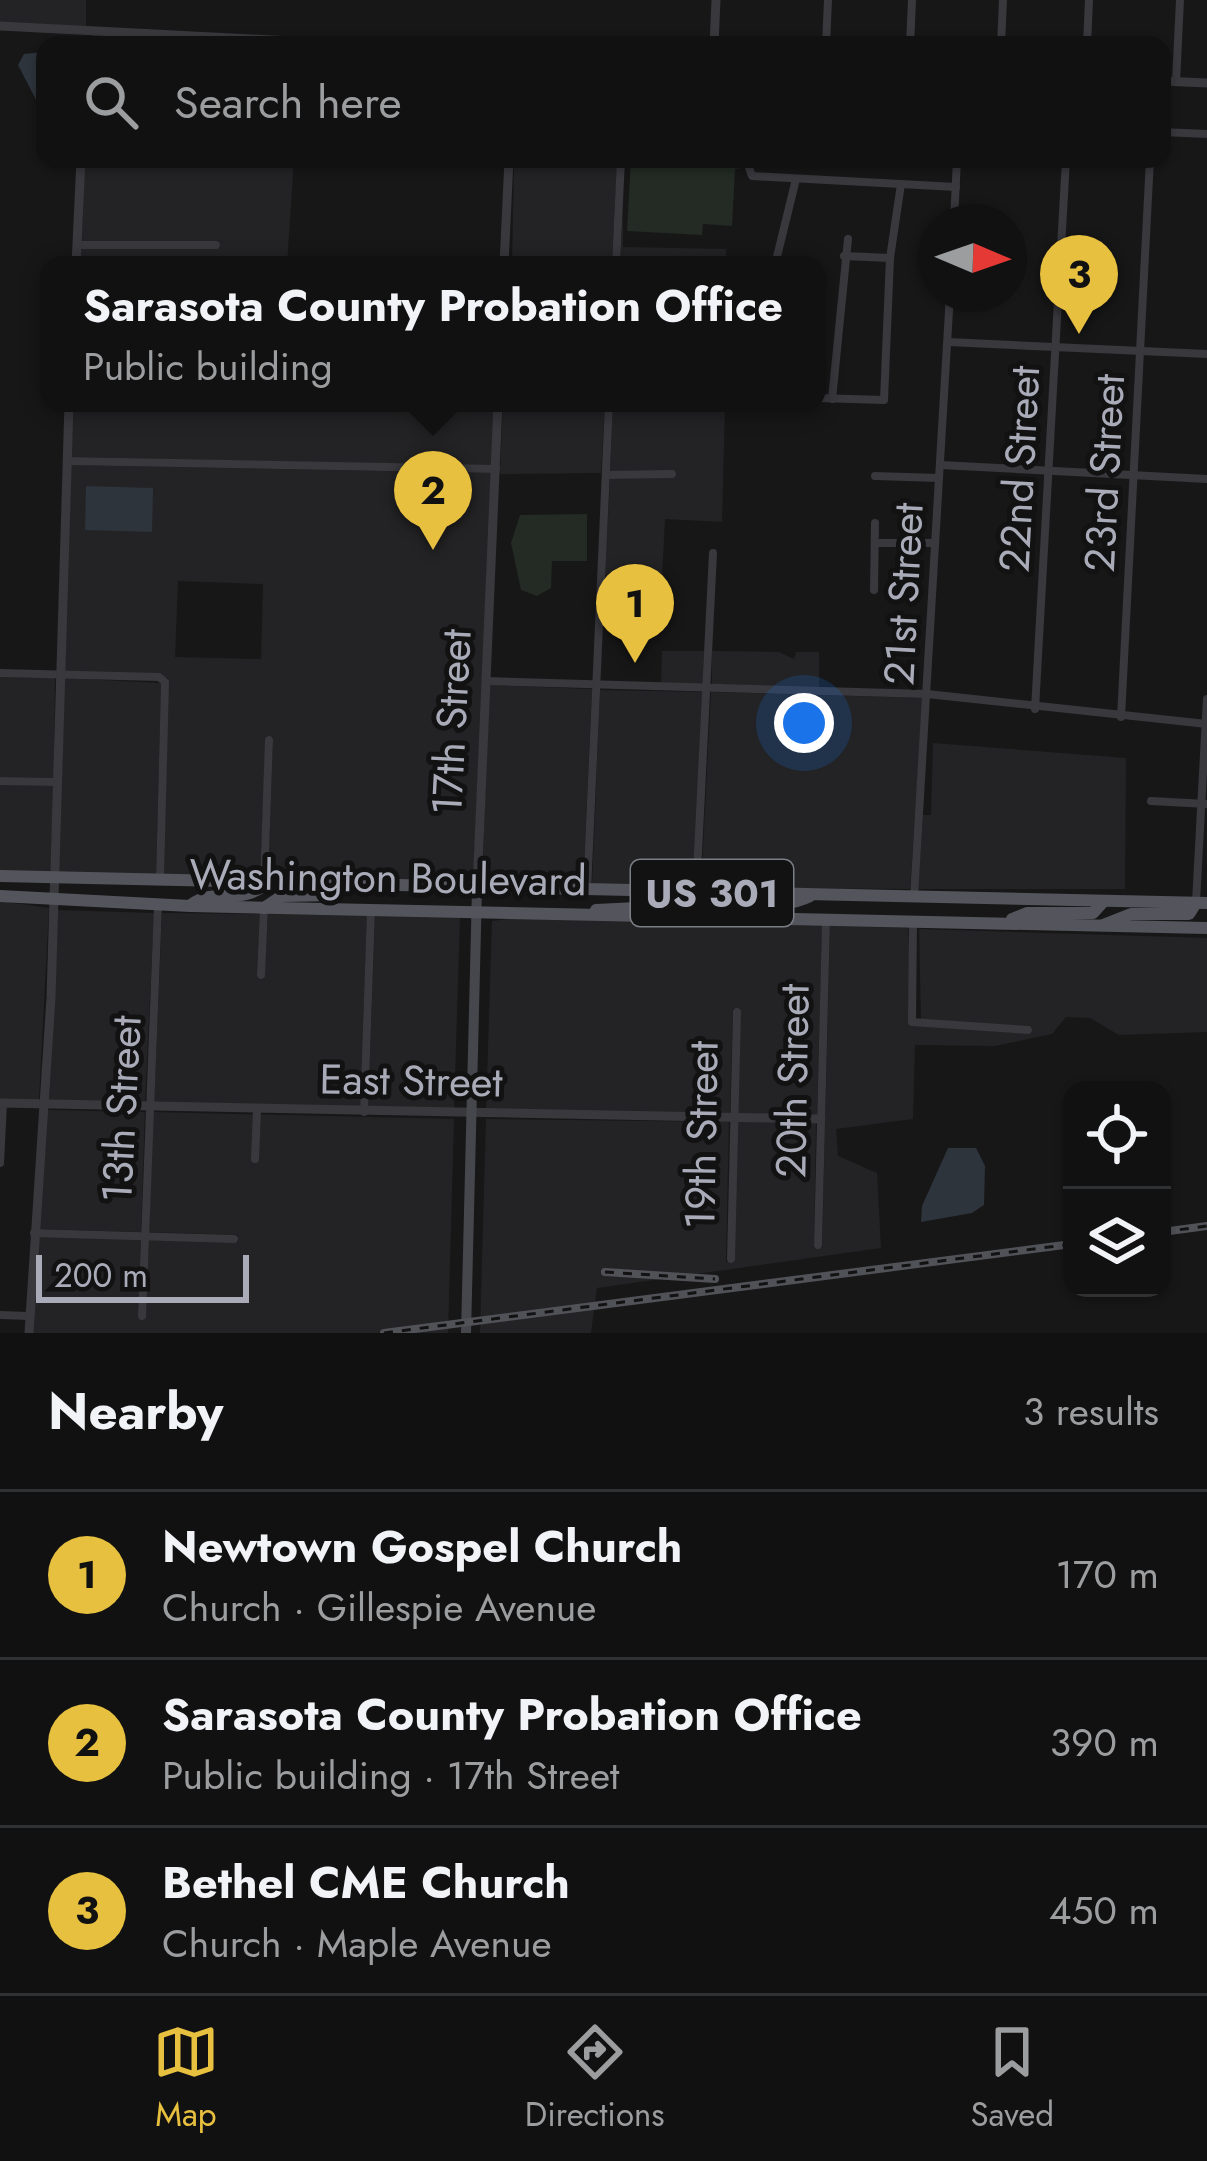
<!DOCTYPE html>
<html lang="en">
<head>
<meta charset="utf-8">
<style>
  :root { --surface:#111112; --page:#1e1f20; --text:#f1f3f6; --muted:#9c9d9f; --line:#303132; --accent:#e8c03f }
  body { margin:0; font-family:Jost,sans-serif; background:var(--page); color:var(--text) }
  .controls { position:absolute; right:36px; bottom:36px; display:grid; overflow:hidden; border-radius:24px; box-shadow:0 3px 9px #0004 }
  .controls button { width:108px; height:108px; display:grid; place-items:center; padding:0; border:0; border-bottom:3px solid var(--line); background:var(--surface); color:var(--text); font:60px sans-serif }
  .compass { position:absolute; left:919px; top:204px; width:108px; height:108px; border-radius:50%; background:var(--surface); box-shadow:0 3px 9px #0004; rotate:92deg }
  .scale { position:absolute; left:36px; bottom:30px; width:213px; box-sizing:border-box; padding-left:12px; border:6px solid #a9acb8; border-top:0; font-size:33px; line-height:42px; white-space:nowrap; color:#a9acb8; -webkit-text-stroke:9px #121213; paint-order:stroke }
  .you { position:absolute; left:804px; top:723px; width:42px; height:42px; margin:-30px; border:9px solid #fff; border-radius:50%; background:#1a73e8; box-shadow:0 0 0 18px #1a73e833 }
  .badge { display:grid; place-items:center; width:78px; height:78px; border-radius:50%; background:var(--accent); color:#111; font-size:39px; font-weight:700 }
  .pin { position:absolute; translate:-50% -99px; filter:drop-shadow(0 3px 6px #0008) }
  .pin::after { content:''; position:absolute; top:63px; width:42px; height:36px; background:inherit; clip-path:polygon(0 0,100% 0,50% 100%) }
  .popup { position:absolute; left:40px; top:256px; width:786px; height:156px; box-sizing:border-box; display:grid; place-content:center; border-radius:24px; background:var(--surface); filter:drop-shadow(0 3px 9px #0005); font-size:39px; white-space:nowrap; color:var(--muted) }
  .popup b { font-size:45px; color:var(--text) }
  .popup::after { content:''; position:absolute; left:50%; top:100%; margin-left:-24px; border:24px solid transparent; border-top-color:var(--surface) }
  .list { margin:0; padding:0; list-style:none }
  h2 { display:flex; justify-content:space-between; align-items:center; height:156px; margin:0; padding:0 48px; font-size:51px }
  h2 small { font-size:39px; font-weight:400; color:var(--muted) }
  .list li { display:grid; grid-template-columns:78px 1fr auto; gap:36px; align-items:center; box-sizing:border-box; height:168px; padding:0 48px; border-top:3px solid var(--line) }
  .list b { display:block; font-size:45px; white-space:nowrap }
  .list p { margin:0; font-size:39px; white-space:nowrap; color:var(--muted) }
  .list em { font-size:39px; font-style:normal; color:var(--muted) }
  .icon { flex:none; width:66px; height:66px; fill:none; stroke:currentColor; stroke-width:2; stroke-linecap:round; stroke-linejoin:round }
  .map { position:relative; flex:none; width:1207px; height:1333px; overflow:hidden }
  .search { position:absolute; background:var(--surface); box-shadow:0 3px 9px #0004; left:36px; right:36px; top:36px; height:132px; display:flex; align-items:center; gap:30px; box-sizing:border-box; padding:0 42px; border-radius:24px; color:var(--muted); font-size:45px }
  .sheet { height:660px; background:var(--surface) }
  nav { display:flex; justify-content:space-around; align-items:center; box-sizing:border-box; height:168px; border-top:3px solid var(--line); background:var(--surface); font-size:33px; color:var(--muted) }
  nav a { display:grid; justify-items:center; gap:6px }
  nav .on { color:var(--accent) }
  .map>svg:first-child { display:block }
  .built { fill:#232325; fill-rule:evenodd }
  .green { fill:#232b24 }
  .water { fill:#2d343c }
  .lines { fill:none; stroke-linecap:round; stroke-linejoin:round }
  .minor { stroke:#38383d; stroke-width:8 }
  .tertiary { stroke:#38383d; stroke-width:9 }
  .secondary { stroke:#46474d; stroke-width:10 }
  .primary { stroke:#54555c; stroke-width:12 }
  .rail-casing { stroke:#515258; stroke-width:8 }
  .rail { stroke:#121213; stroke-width:3; stroke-dasharray:9; stroke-linecap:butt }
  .labels { text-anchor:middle; stroke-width:10; stroke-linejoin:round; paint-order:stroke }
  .shield { fill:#121213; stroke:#7c7e86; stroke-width:3 }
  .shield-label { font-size:39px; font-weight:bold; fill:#a9acb8 }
  .street-label { font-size:42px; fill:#a9acb8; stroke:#121213 }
</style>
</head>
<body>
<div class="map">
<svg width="1207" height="1333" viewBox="0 0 1207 1333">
  <rect width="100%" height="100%" fill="#171718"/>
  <!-- built -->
  <g class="built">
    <polygon points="0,0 86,0 86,27 0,22"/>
    <polygon points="93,35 292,45 92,45"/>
    <polygon points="85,159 294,159 287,265 80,265 81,249 220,248 219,241 81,241"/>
    <polygon points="514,162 617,164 612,265 512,265"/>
    <polygon points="623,209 623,247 726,249 726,265 620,265"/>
    <polygon points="73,403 494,403 492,466 71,457"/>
    <polygon points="503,403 605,403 601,473 500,474"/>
    <polygon points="613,403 725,403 722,522 665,519 662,577 605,575 610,479 676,477 676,471 610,471"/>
    <path d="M71,465l421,8 -19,411 -205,-3 5,-144 -7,-1 -6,145 -96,-2 4,-201 -104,-7zM178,581l85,3 -2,75 -86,-2z"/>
    <polygon points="662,651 704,651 703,684 661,684"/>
    <polygon points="712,651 779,652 794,659 796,652 819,652 819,688 712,684"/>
    <polygon points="0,677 55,678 54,778 0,777"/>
    <polygon points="63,678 161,683 156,878 58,877"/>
    <polygon points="489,685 592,689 583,886 482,885"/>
    <polygon points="600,690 703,692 693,888 592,886"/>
    <polygon points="711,692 923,698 910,889 701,888"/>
    <polygon points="933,743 1126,758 1125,889 918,889 923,815 931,815"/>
    <polygon points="0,784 54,785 50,876 0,873"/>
    <polygon points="0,901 49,908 39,1100 0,1100"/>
    <polygon points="57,910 154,913 145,1103 47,1101"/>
    <polygon points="162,913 260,914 257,978 264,979 268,914 367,915 360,1109 154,1103"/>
    <polygon points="375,915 460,916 454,1111 368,1109"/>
    <polygon points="524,917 822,926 817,1115 738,1114 740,1008 733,1009 730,1114 486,1112 492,921"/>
    <polygon points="830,926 908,928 912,1025 1031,1034 1032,1027 921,1019 919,929 1207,938 1207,1032 1119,1035 1090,1018 1066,1017 1052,1034 995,1046 915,1045 913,1119 836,1129 838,1156 877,1173 881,1248 597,1288 591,1333 480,1333 486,1119 729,1122 726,1262 734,1263 738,1122 816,1122 814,1248 822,1248"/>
    <polygon points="47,1110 145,1112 141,1232 38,1229"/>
    <polygon points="153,1112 454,1119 448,1333 33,1333 38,1236 141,1239 138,1319 145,1320 149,1240 238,1242 238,1235 149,1232"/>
  </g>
  <!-- green -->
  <g class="green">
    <polygon points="631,159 742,159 741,168 735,169 732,226 703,224 702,235 627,231"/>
    <polygon points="587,514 587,561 552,561 551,588 537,596 521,590 511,543 520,515"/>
  </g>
  <!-- water -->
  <g class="water">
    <polygon points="45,52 45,117 18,65 24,54"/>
    <polygon points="86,486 153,488 152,532 85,530"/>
    <polygon points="948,1148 976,1148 985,1166 984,1205 972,1213 921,1222 922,1206"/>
  </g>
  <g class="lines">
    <!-- minor -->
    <g class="minor">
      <polyline points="826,45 828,0"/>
      <polyline points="910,45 912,0"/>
      <polyline points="1001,45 1003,0"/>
      <polyline points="1087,45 1089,0"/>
      <polyline points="1176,82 1180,0"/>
      <polyline points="1162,132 1207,134"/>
      <polyline points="746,159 752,176 956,187"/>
      <polyline points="954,222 957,159"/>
      <polyline points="77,245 216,245"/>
      <polyline points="844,256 890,258"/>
      <polyline points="616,265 621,159"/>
      <polyline points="775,265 796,179"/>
      <polyline points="948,342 1207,354"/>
      <polyline points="817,398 884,400 890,258 901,184"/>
      <polyline points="832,399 848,239"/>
      <polyline points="67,461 496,469"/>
      <polyline points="941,465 1207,479"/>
      <polyline points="606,475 672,474"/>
      <polyline points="875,476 939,478"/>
      <polyline points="875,543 935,543"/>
      <polyline points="874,590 875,523"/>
      <polyline points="0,673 159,677 165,682 160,879"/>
      <polyline points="486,681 927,694 1207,724"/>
      <polyline points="1035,709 1066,159"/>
      <polyline points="1121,717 1150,159"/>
      <polyline points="0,781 58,782"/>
      <polyline points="1151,801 1207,804"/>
      <polyline points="264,882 269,740"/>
      <polyline points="587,891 609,403"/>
      <polyline points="696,893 713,553"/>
      <polyline points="914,897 950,294"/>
      <polyline points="1196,902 1207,699"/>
      <polyline points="913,922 912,1022 1028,1030"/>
      <polyline points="261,975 264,908"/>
      <polyline points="364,1112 371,910"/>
      <polyline points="255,1159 257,1110"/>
      <polyline points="0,1163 3,1103"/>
      <polyline points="34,1233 234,1239"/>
      <polyline points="818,1245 826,920"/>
      <polyline points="731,1259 737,1012"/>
      <polyline points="0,1315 29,1316"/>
      <polyline points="142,1316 158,905"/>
    </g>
    <!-- tertiary -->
    <g class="tertiary">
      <polyline points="0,26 369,45"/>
      <polyline points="714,45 716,0"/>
      <polyline points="1162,81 1207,83"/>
      <polyline points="76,265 81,159"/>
      <polyline points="504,265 509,159"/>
      <polyline points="477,889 498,403"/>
      <polyline points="0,1103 821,1119"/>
      <polyline points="29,1333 51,998 69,403"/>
    </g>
    <!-- secondary -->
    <polyline class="secondary" points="466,1333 477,889"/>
    <!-- primary -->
    <g class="primary">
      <polyline points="0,876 1207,903"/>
      <polyline points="0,896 190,906 1207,928"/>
      <path d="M191,905c22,-18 51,0 73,-20"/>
      <polyline points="264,908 282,896 335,895 342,886"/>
      <polyline points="596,910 678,906 696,893"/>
      <path d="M703,915c34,-18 72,-2 107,-19"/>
      <polyline points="1012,919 1027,913 1093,913 1103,902"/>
      <polyline points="1103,925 1131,914 1189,914 1196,903"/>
    </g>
    <!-- rail casing -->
    <g class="rail-casing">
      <g id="rail">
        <polyline points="1162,1232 1207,1226"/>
        <polyline points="605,1272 715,1279"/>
        <polyline points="384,1333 1072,1244"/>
      </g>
    </g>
    <!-- rail -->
    <use href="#rail" class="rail"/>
  </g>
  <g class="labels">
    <!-- shield labels -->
    <rect class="shield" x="631" y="860" width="162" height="66" rx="9"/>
    <g class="shield-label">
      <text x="712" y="907">US 301</text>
    </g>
    <!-- street labels -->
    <g class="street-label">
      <text transform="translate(1019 469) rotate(-87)" y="15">22nd Street</text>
      <text transform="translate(1104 473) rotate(-87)" y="15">23rd Street</text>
      <text transform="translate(903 594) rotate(-87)" y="15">21st Street</text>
      <text transform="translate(451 722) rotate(-87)" y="15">17th Street</text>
      <text transform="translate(388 877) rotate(1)" y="15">Washington Boulevard</text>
      <text transform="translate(411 1080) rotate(1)" y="15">East Street</text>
      <text transform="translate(792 1081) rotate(-89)" y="15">20th Street</text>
      <text transform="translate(121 1109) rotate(-87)" y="15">13th Street</text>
      <text transform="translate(701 1135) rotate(-89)" y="15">19th Street</text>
    </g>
  </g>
</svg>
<div class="controls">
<button><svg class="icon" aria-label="locate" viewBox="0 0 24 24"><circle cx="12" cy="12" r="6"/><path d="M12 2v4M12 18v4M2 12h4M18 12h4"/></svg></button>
<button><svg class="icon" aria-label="layers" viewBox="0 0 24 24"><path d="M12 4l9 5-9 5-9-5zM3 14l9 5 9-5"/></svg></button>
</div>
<svg class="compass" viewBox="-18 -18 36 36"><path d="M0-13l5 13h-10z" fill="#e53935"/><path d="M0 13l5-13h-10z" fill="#9c9d9f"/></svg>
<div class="scale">200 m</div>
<div class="you"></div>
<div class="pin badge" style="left:635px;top:663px">1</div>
<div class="pin badge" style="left:433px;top:550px">2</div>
<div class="popup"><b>Sarasota County Probation Office</b>Public building</div>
<div class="pin badge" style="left:1079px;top:334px">3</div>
<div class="search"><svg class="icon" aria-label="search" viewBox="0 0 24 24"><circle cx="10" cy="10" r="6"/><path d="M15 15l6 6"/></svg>Search here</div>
</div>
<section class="sheet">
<h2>Nearby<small>3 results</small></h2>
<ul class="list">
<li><span class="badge">1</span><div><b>Newtown Gospel Church</b><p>Church · Gillespie Avenue</p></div><em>170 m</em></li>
<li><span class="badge">2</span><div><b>Sarasota County Probation Office</b><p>Public building · 17th Street</p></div><em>390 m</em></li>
<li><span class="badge">3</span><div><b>Bethel CME Church</b><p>Church · Maple Avenue</p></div><em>450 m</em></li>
</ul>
</section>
<nav>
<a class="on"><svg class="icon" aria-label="map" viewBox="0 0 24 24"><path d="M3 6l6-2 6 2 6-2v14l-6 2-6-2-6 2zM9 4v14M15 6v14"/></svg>Map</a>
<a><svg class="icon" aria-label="directions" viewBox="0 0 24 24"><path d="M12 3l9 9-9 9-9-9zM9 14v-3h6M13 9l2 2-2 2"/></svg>Directions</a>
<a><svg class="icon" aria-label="saved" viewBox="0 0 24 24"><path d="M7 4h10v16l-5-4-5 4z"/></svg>Saved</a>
</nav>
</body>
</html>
